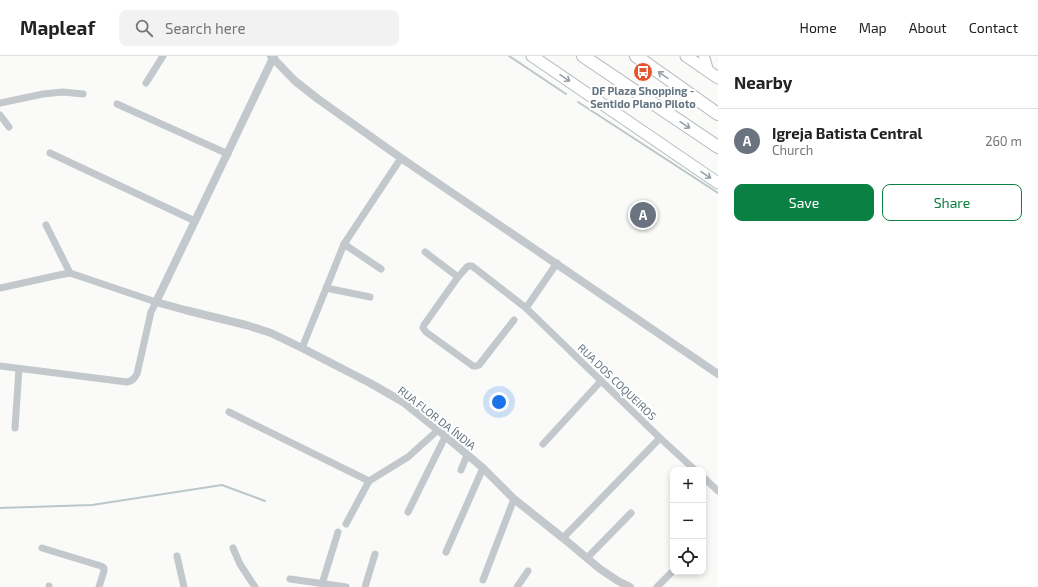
<!DOCTYPE html>
<html lang="en">
<head>
<meta charset="utf-8">
<style>
  :root { --surface:#fff; --page:#f2f2f2; --text:#222; --muted:#767676; --line:#e0e0e0; --accent:#0b8043 }
  body { margin:0; font-family:"Exo 2",sans-serif; background:var(--page); color:var(--text) }
  .controls { position:absolute; right:12px; bottom:12px; display:grid; overflow:hidden; border-radius:8px; box-shadow:0 2px 6px #0003 }
  .controls button { width:36px; height:36px; display:grid; place-items:center; padding:0; border:0; border-bottom:1px solid var(--line); background:var(--surface); color:var(--text); font:20px sans-serif }
  .you { position:absolute; left:499px; top:346px; width:14px; height:14px; margin:-10px; border:3px solid #fff; border-radius:50%; background:#1a73e8; box-shadow:0 0 0 6px #1a73e833 }
  .badge { display:grid; place-items:center; width:26px; height:26px; border-radius:50%; background:var(--accent); color:#fff; font-size:13px; font-weight:700 }
  .pin { position:absolute; translate:-50% -50%; border:2px solid #fff; box-shadow:0 1px 4px #0006 }
  .list { margin:0; padding:0; list-style:none }
  h2 { display:flex; justify-content:space-between; align-items:center; height:52px; margin:0; padding:0 16px; font-size:17px }
  h2 small { font-size:13px; font-weight:400; color:var(--muted) }
  .list li { display:grid; grid-template-columns:26px 1fr auto; gap:12px; align-items:center; box-sizing:border-box; height:64px; padding:0 16px; border-top:1px solid var(--line) }
  .list b { display:block; font-size:15px; white-space:nowrap }
  .list p { margin:0; font-size:13px; white-space:nowrap; color:var(--muted) }
  .list em { font-size:13px; font-style:normal; color:var(--muted) }
  .actions { display:flex; gap:8px; padding:12px 16px }
  .actions a { flex:1; padding:9px 0; border:1px solid var(--accent); border-radius:8px; text-align:center; font-size:14px; color:var(--accent) }
  .actions .main { background:var(--accent); color:#fff }
  .icon { flex:none; width:22px; height:22px; fill:none; stroke:currentColor; stroke-width:2; stroke-linecap:round; stroke-linejoin:round }
  .map { position:relative; flex:none; width:718px; height:531px; overflow:hidden }
  header { display:flex; align-items:center; gap:24px; box-sizing:border-box; height:56px; padding:0 20px; background:var(--surface); border-bottom:1px solid var(--line) }
  header strong { font-size:19px }
  nav { display:flex; gap:22px; margin-inline-start:auto; font-size:14px }
  .search { width:280px; height:36px; background:var(--page); display:flex; align-items:center; gap:10px; box-sizing:border-box; padding:0 14px; border-radius:8px; color:var(--muted); font-size:15px }
  main { display:flex }
  aside { flex:1; background:var(--surface) }
  .map>svg:first-child { display:block }
  .lines { fill:none; stroke-linecap:round; stroke-linejoin:round }
  .stream { stroke:#bbc7cb; stroke-width:2 }
  .secondary-casing { stroke:#b3babf; stroke-width:12 }
  .primary-casing { stroke:#b5babe; stroke-width:13 }
  .motorway-casing { stroke:#b4b9bd; stroke-width:14 }
  .minor { stroke:#c3c8cc; stroke-width:7 }
  .tertiary { stroke:#c3c8cc; stroke-width:8 }
  .secondary { stroke:#fff; stroke-width:10 }
  .primary { stroke:#fff; stroke-width:11 }
  .motorway { stroke:#fff; stroke-width:12 }
  .oneway { stroke:#939fa8 }
  .labels { text-anchor:middle; stroke-width:4; stroke-linejoin:round; paint-order:stroke }
  .poi-label { font-size:11px; font-weight:bold; fill:#657683; stroke:#fff }
  .street-label { font-size:11px; fill:#657683; stroke:#fff }
</style>
</head>
<body>
<header>
<strong>Mapleaf</strong>
<div class="search"><svg class="icon" aria-label="search" viewBox="0 0 24 24"><circle cx="10" cy="10" r="6"/><path d="M15 15l6 6"/></svg>Search here</div>
<nav><a>Home</a><a>Map</a><a>About</a><a>Contact</a></nav>
</header>
<main>
<div class="map">
<svg width="718" height="531" viewBox="0 0 718 531">
  <rect width="100%" height="100%" fill="#fafaf8"/>
  <g class="lines">
    <!-- stream -->
    <g class="stream">
      <polyline points="509,0 566,38"/>
      <polyline points="578,46 718,137"/>
      <polyline points="0,452 92,449 222,429 265,445"/>
    </g>
    <!-- secondary casing -->
    <g class="secondary-casing">
      <polyline id="secondary" points="704,0 708,14"/>
    </g>
    <!-- primary casing -->
    <g class="primary-casing">
      <g id="primary">
        <polyline points="532,0 718,127"/>
        <polyline points="686,0 718,22"/>
      </g>
    </g>
    <!-- motorway casing -->
    <g class="motorway-casing">
      <g id="motorway">
        <polyline points="583,0 718,91"/>
        <polyline points="636,0 718,58"/>
      </g>
    </g>
    <!-- minor -->
    <g class="minor">
      <polyline points="146,27 163,0"/>
      <polyline points="0,47 43,38 63,36 83,38"/>
      <polyline points="117,48 228,98"/>
      <polyline points="0,59 9,71"/>
      <polyline points="50,97 195,165"/>
      <polyline points="46,169 70,217"/>
      <polyline points="344,188 381,213"/>
      <polyline points="425,196 458,221"/>
      <path d="M0,232l59,-13 11,-2 86,29 -5,10 -14,62c-3,5 -5,7 -10,8l-127,-16"/>
      <polyline points="326,232 370,241"/>
      <polyline points="526,252 557,207"/>
      <polyline points="514,264 479,309 476,310 473,310 426,276 423,272 424,269 458,221 467,211 469,210 472,210 526,252 660,382 695,414"/>
      <polyline points="302,292 344,188 401,102"/>
      <polyline points="229,356 369,425 408,401 438,374"/>
      <polyline points="15,372 19,313"/>
      <polyline points="543,388 601,325"/>
      <polyline points="461,414 467,399"/>
      <polyline points="703,421 718,435"/>
      <polyline points="408,456 445,381"/>
      <polyline points="346,468 369,425"/>
      <polyline points="563,482 660,382"/>
      <polyline points="42,492 101,510 104,512 104,515 99,531"/>
      <polyline points="233,492 240,508 255,531"/>
      <polyline points="446,496 483,412"/>
      <polyline points="177,500 184,531"/>
      <polyline points="587,502 631,457"/>
      <polyline points="290,523 346,531"/>
      <polyline points="483,524 514,443"/>
      <polyline points="322,528 338,476"/>
      <polyline points="49,531 49,530"/>
      <polyline points="365,531 375,498"/>
      <polyline points="517,531 528,515"/>
      <polyline points="657,531 673,515"/>
    </g>
    <!-- tertiary -->
    <g class="tertiary">
      <polyline points="271,0 295,25 318,43 401,102 718,318"/>
      <polyline points="274,0 195,165 156,246 185,254 246,269 271,277 302,292 370,327 403,346 438,374 483,412 514,443 563,482 600,513 618,525 630,531"/>
    </g>
    <!-- secondary -->
    <use href="#secondary" class="secondary"/>
    <!-- primary -->
    <use href="#primary" class="primary"/>
    <!-- motorway -->
    <use href="#motorway" class="motorway"/>
  </g>
  <!-- one-way arrows -->
  <defs><path id="oneway-shaft" d="M-6 0H5M1.5-3L5.5 0L1.5 3" fill="none" stroke-width="1.6" stroke-linecap="round" stroke-linejoin="round"/></defs>
  <g class="oneway">
    <use href="#oneway-shaft" transform="translate(663 19) rotate(-145)"/>
    <use href="#oneway-shaft" transform="translate(565 22) rotate(34)"/>
    <use href="#oneway-shaft" transform="translate(685 69) rotate(34)"/>
    <use href="#oneway-shaft" transform="translate(706 119) rotate(34)"/>
  </g>
  <!-- icons -->
  <defs>
    <g id="bus-disc" transform="scale(1)"><circle r="9.5" fill="#e4572e" stroke="#fff"/><path d="M-5-6H5V4H4V6H2V4H-2V6H-4V4H-5ZM-3.5-4V0h7V-4ZM-3.5 1.2v1.5H-2V1.2ZM2 1.2v1.5H3.5V1.2Z" fill="#fff"/></g>
  </defs>
  <g fill-rule="evenodd">
    <use href="#bus-disc" x="643" y="16"/>
  </g>
  <g class="labels">
    <!-- poi labels -->
    <g class="poi-label">
      <text x="643" y="39">DF Plaza Shopping -<tspan x="643" dy="13">Sentido Plano Piloto</tspan></text>
    </g>
    <!-- street labels -->
    <g class="street-label">
      <text transform="translate(617 326) rotate(44)" y="4">RUA DOS COQUEIROS</text>
      <text transform="translate(437 362) rotate(38)" y="4">RUA FLOR DA ÍNDIA</text>
    </g>
  </g>
</svg>
<div class="controls">
<button>+</button>
<button>−</button>
<button><svg class="icon" aria-label="locate" viewBox="0 0 24 24"><circle cx="12" cy="12" r="6"/><path d="M12 2v4M12 18v4M2 12h4M18 12h4"/></svg></button>
</div>
<div class="you"></div>
<div class="pin badge" style="left:643px;top:159px;background:#6b7280">A</div>
</div>
<aside>
<h2>Nearby<small></small></h2>
<ul class="list">
<li><span class="badge" style="background:#6b7280">A</span><div><b>Igreja Batista Central</b><p>Church</p></div><em>260 m</em></li>
</ul>
<div class="actions"><a class="main">Save</a><a>Share</a></div>
</aside>
</main>
</body>
</html>
